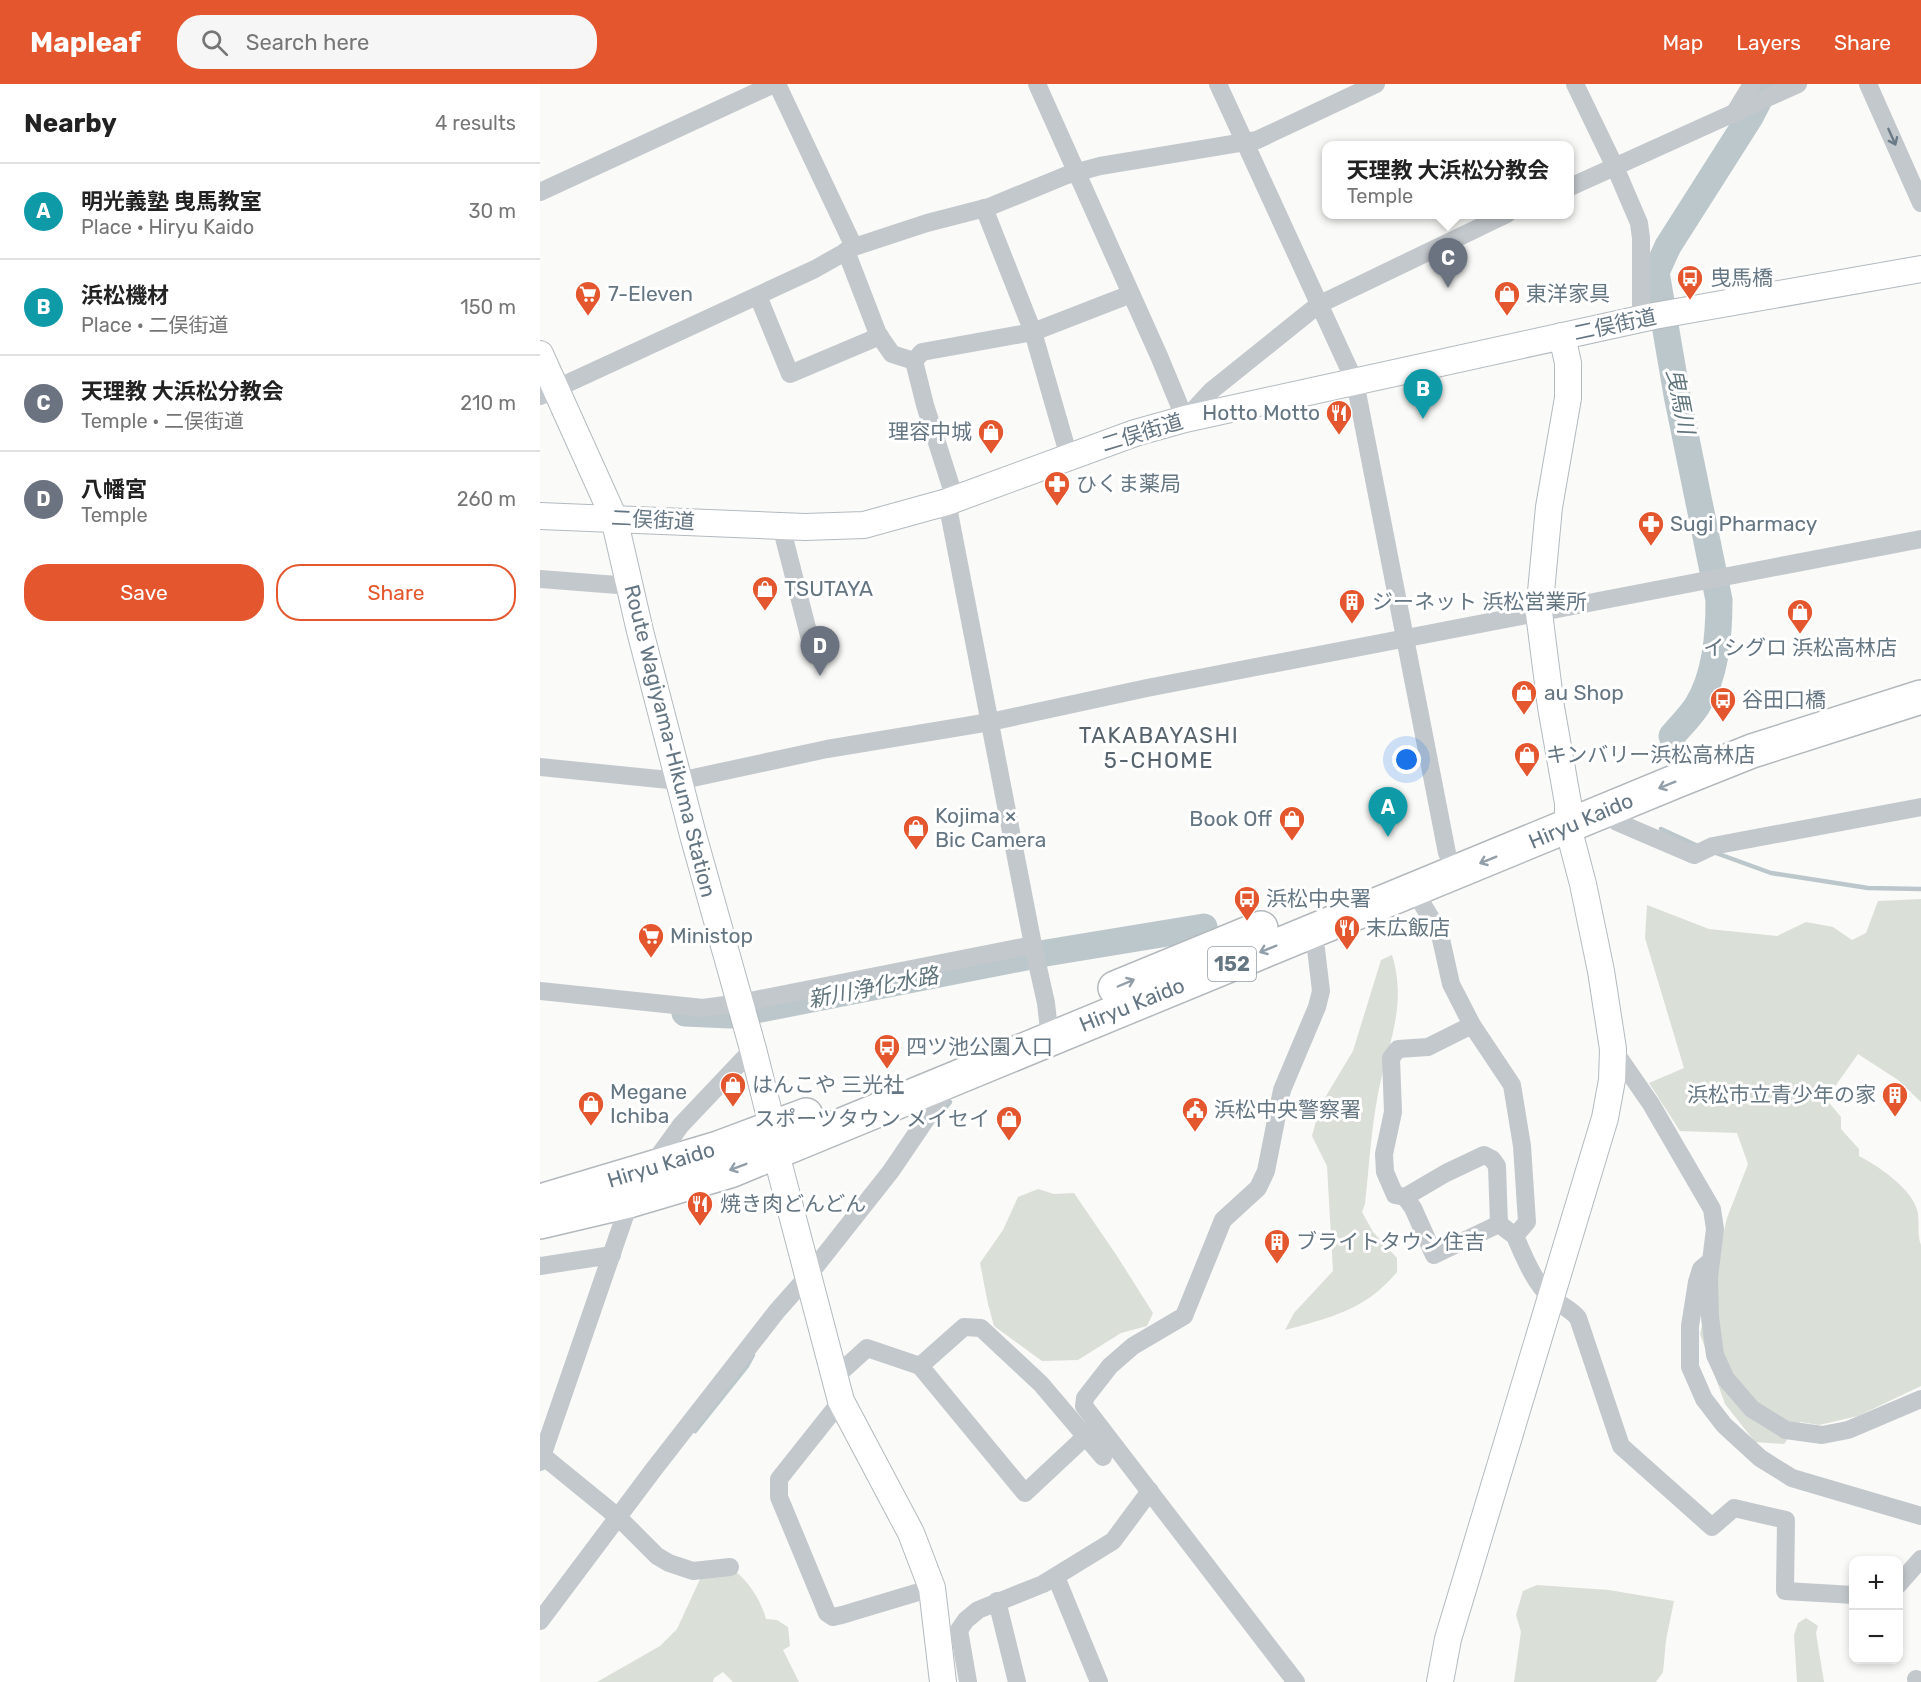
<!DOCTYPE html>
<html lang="en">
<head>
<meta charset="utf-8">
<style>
  :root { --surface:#fff; --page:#f6f6f6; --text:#222; --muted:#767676; --line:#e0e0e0; --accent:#e4572e }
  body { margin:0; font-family:Rubik,"Noto Sans JP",sans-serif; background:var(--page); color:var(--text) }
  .controls { position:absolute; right:18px; bottom:18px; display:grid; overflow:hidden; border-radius:12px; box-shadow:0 3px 9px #0003 }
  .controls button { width:54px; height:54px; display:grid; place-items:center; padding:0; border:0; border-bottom:2px solid var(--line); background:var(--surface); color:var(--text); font:30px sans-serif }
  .you { position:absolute; left:867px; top:676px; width:21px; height:21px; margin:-15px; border:4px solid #fff; border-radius:50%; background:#1a73e8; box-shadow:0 0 0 9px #1a73e833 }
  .badge { display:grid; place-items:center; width:39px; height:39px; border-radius:50%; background:var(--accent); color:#fff; font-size:20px; font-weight:700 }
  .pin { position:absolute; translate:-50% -50px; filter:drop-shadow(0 2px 3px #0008) }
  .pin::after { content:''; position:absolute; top:32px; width:21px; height:18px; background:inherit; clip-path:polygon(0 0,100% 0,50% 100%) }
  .popup { position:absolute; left:782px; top:57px; width:252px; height:78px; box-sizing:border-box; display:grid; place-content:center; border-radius:12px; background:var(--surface); filter:drop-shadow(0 2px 4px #0005); font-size:20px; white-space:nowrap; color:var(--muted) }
  .popup b { font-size:22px; color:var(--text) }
  .popup::after { content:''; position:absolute; left:50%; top:100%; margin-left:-12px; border:12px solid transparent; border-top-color:var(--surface) }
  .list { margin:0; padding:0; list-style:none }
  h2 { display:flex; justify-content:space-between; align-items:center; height:78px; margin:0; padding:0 24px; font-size:26px }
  h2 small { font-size:20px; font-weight:400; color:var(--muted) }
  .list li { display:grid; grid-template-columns:39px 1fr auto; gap:18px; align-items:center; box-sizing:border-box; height:96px; padding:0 24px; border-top:2px solid var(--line) }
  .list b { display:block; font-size:22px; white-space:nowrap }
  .list p { margin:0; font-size:20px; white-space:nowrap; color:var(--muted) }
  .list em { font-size:20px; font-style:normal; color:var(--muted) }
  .actions { display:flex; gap:12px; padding:18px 24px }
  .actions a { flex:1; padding:14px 0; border:2px solid var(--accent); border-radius:24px; text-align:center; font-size:21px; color:var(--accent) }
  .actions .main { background:var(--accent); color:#fff }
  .icon { flex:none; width:33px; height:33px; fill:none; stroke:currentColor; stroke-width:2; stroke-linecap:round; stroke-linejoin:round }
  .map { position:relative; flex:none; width:1381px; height:1598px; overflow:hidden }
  header { display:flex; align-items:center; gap:36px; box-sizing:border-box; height:84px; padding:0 30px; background:var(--accent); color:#fff }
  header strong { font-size:28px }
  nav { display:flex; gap:33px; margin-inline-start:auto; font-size:21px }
  .search { width:420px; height:54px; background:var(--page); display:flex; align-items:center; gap:15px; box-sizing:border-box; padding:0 21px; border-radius:24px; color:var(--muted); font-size:22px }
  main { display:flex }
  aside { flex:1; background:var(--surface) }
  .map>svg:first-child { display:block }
  .green { fill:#dadfd7 }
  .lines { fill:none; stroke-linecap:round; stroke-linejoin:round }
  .stream { stroke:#bbc7cb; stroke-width:4.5 }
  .river { stroke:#bbc7cb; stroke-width:27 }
  .secondary-casing { stroke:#b3babf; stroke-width:28 }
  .highway-casing { stroke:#b4b9bd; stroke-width:36 }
  .street { stroke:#c3c8cc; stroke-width:18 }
  .secondary { stroke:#fff; stroke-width:26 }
  .highway { stroke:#fff; stroke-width:33 }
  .oneway { stroke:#6a7a87 }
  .oneway2 { stroke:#939fa8 }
  .labels { text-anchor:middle; stroke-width:6; stroke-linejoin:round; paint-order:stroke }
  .shield { fill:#fff; stroke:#939fa8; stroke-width:1.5 }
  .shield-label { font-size:20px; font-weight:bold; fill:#657683 }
  .poi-label { font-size:21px; fill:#657683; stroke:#fff; text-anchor:start }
  .street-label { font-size:21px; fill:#657683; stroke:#fff }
  .water-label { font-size:22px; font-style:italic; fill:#60757c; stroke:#fff }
  .neighbourhood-label { font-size:22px; letter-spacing:1.5px; fill:#57646e; stroke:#fff }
</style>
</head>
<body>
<header>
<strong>Mapleaf</strong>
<div class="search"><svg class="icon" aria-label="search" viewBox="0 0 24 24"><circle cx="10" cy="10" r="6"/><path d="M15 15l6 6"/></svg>Search here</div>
<nav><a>Map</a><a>Layers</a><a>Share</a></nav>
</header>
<main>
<aside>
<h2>Nearby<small>4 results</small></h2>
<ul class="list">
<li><span class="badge" style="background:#0f9aa8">A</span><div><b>明光義塾 曳馬教室</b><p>Place · Hiryu Kaido</p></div><em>30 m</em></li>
<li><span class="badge" style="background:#0f9aa8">B</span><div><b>浜松機材</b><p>Place · 二俣街道</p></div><em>150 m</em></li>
<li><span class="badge" style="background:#6b7280">C</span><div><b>天理教 大浜松分教会</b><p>Temple · 二俣街道</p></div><em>210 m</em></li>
<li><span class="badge" style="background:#6b7280">D</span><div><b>八幡宮</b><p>Temple</p></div><em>260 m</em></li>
</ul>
<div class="actions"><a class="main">Save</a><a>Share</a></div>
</aside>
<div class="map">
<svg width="1381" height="1598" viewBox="0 0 1381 1598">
  <rect width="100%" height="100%" fill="#fafaf8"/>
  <!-- green -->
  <g class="green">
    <path d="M1381,815v203l-23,-22 -40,-26 -32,45 15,18v12l18,20v7c19,10 49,30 57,51 5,11 0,26 5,38v141l-63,30 -39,9 -19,-3 -16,22 -29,-2 -30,-38 -25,-70 27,-116 21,-54 -11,-31 -57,-2 -31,-48 35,-15 -39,-130 2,-33 62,24 68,7 29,-14 27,5 19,13 14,-7 12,-32z"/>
    <path d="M852,871c16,51 -5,91 -14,139 -7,36 -9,74 -13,110l-3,8 11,20 24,26v14c-6,7 -13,14 -20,20 -25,21 -62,30 -92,38l9,-17 39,-42 -6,-105 -15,-30 8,-30 33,-55 28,-91z"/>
    <polygon points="498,1105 514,1110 534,1109 577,1172 613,1229 607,1242 581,1249 538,1276 502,1277 454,1242 448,1220 440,1179 463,1146 478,1113"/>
    <path d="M195,1487c15,12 26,30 31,48l11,1 11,7 2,19 -7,4 16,32h-66l-10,-10 -9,6 -1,4h-116l63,-36 17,-17 24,-52z"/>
    <polygon points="997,1501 1069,1506 1134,1517 1126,1556 1123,1588 1116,1598 974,1598 981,1548 976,1531 983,1507"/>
    <polygon points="1266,1534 1278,1542 1276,1549 1284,1598 1257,1598 1254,1551 1258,1539"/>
  </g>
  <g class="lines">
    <!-- stream -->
    <g class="stream">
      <polyline points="1121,745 1160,763"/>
      <polyline points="1176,769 1231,789 1328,804 1381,805"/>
      <polyline points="397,1034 410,1018"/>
      <polyline points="155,1347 207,1282 213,1271"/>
    </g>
    <!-- river -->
    <g class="river">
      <path d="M1132,652c8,-10 18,-19 25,-30 19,-31 22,-71 22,-106l-42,-205 -21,-123 12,-26 82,-129 17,-33"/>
      <polyline points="145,929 190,931 506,869 664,843"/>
    </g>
    <!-- secondary casing -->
    <g class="secondary-casing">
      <g id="secondary">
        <polyline points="0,270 74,434 100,547 153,751 213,965 233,1045 234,1069 239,1081 301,1317 371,1449 392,1504 403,1598"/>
        <polyline points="0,432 265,443 324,441 407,418 595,349 645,335 1114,232 1381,185"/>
        <polyline points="900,1598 908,1555 1065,1034 1072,996 1073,965 1061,887 1043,800 1028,743 1028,719 1011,623 999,529 1009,423 1028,314 1028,279 1022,252"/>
      </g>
    </g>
    <!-- highway casing -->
    <g class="highway-casing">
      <g id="highway">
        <polyline points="575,904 721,844"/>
        <polyline points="7,1115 178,1064 266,1031"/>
        <polyline points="0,1138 89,1117 190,1087 1139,696 1212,667 1381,613"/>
      </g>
    </g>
    <!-- street -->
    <g class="street">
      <polyline points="237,0 314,163"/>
      <polyline points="497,0 619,272 645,335 671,307 778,221 967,130"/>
      <polyline points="678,0 815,298 907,769"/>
      <polyline points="1035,0 1075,83 1099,139 1101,154 1101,236"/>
      <polyline points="1328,0 1381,119"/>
      <polyline points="1194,30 1212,0"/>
      <polyline points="1030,103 1258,0"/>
      <polyline points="0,108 234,0"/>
      <polyline points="444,124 493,248 529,373"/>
      <polyline points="306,167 338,250 352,270 374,277 385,321 415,415"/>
      <polyline points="218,212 250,290 340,252"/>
      <polyline points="374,277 382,268 493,248 591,210"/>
      <polyline points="0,312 275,185 314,163 387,139 449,123 527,91 560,82 717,56 836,0"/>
      <polyline points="241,442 274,571"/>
      <polyline points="0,495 90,502"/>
      <polyline points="0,683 139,697 287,665 450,638 607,604 1381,455"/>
      <polyline points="1069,724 1077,738 1154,771 1173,762 1381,723"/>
      <path d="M870,807l8,6 14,23 9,19 10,45 21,41 40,60 10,61 5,76 -12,14c9,21 19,46 36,62 9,7 20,11 27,20l43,128 91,81 22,-19 52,12 -1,71 69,4"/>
      <polyline points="493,861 506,919 510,955"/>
      <polyline points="0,907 163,924 200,919 493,861 407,418"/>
      <polyline points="932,941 888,963 858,965 851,974 853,1028 844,1070 845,1088 855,1111 865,1113 873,1124 894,1171 959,1140 975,1152"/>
      <polyline points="1073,965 1111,1020 1172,1125 1175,1145 1169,1193 1170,1233 1175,1271 1186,1295 1212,1325 1246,1346 1282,1351 1308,1346 1381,1315"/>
      <polyline points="112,1081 141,1041 213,965"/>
      <polyline points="865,1113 906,1089 944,1071 952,1075 957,1082 959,1140"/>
      <polyline points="1167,1180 1161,1185 1157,1198 1150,1242 1150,1283 1164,1315 1184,1341 1220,1374 1252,1394 1381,1432"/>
      <polyline points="0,1182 72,1171"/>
      <polyline points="380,1282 424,1243 441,1244 501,1300 563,1373"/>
      <polyline points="294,1294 327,1264 380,1282 485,1409 546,1352"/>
      <polyline points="301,1317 239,1395 239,1413 287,1529 293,1533 302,1531 392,1504"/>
      <polyline points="3,1372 79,1434 117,1472 129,1479 153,1487 190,1483"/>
      <polyline points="0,1378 91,1114"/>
      <polyline points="516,1493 559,1598"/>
      <polyline points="1358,1501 1381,1475"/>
      <polyline points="457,1517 477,1598"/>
      <polyline points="0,1537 114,1385 237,1227 268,1192 351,1087 410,1000"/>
      <polyline points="1376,1595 1378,1598"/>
      <polyline points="428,1598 419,1546 426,1536 438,1526 503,1500 573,1457 610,1407"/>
      <polyline points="756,1598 544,1322 545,1314 570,1282 593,1262 644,1232 683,1136 718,1104 726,1087 742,1006 777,923 781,907 776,865 769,849"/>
    </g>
    <!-- secondary -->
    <use href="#secondary" class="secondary"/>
    <!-- highway -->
    <use href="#highway" class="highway"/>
  </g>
  <!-- one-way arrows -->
  <defs><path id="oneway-shaft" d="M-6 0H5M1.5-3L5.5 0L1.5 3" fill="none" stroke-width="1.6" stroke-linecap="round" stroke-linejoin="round" transform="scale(1.5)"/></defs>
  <use class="oneway" href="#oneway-shaft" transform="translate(1352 53) rotate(66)"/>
  <g class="oneway2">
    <use href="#oneway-shaft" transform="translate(1127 701) rotate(158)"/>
    <use href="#oneway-shaft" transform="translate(948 776) rotate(158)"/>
    <use href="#oneway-shaft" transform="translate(728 865) rotate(158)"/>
    <use href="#oneway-shaft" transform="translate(586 899) rotate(-23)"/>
    <use href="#oneway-shaft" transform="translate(198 1083) rotate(159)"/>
  </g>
  <!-- icons -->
  <defs>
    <g id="bus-pin" transform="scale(1.35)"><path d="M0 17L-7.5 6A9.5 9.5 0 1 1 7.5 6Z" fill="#e4572e" stroke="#fff"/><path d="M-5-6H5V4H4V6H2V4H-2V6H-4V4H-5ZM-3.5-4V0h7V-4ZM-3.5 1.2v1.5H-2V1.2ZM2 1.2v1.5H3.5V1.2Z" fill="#fff"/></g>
    <g id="supermarket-pin" transform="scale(1.35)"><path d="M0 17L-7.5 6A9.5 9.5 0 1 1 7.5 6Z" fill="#e4572e" stroke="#fff"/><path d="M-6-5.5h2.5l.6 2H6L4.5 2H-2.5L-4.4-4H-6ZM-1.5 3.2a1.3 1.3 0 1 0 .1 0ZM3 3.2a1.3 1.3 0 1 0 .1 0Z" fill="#fff"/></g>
    <g id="shop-pin" transform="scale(1.35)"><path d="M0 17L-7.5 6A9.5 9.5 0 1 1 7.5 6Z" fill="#e4572e" stroke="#fff"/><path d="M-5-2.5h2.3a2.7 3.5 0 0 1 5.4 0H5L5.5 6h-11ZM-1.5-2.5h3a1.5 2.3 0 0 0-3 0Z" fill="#fff"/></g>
    <g id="restaurant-pin" transform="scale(1.35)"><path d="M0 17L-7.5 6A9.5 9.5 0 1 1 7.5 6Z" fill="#e4572e" stroke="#fff"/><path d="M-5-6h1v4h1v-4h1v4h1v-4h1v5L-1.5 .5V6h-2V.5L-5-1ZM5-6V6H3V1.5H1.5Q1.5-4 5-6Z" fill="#fff"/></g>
    <g id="pharmacy-pin" transform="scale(1.35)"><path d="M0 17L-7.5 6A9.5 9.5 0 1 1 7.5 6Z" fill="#e4572e" stroke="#fff"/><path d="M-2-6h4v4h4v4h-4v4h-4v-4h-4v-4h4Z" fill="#fff"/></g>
    <g id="building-pin" transform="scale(1.35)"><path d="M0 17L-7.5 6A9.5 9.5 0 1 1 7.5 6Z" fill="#e4572e" stroke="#fff"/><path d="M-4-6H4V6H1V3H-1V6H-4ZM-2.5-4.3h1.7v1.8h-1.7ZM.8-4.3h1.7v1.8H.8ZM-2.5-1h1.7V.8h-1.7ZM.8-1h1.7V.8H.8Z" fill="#fff"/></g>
    <g id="civic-pin" transform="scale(1.35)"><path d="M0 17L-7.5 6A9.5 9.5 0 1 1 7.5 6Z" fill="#e4572e" stroke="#fff"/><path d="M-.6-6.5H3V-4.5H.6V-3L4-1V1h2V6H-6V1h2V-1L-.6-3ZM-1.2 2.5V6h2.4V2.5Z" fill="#fff"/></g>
  </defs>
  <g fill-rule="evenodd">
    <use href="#bus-pin" x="1150" y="194"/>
    <use href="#supermarket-pin" x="48" y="210"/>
    <use href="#shop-pin" x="967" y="210"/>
    <use href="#restaurant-pin" x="799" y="329"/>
    <use href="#shop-pin" x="451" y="348"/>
    <use href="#pharmacy-pin" x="517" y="400"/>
    <use href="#pharmacy-pin" x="1111" y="440"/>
    <use href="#shop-pin" x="225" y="505"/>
    <use href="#building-pin" x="812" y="518"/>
    <use href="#shop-pin" x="1260" y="528"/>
    <use href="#shop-pin" x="984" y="609"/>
    <use href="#bus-pin" x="1183" y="616"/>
    <use href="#shop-pin" x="987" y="671"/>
    <use href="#shop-pin" x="752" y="735"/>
    <use href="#shop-pin" x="376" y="744"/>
    <use href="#bus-pin" x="707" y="815"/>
    <use href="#restaurant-pin" x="807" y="844"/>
    <use href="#supermarket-pin" x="111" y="852"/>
    <use href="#bus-pin" x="347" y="963"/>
    <use href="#shop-pin" x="193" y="1001"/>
    <use href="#building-pin" x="1355" y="1011"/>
    <use href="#shop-pin" x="51" y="1020"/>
    <use href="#civic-pin" x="655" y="1026"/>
    <use href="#shop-pin" x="469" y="1035"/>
    <use href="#restaurant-pin" x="160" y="1120"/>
    <use href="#building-pin" x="737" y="1158"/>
  </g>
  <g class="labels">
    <!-- shield labels -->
    <rect class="shield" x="668" y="863" width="48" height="34" rx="4.5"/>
    <g class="shield-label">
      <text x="692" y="887">152</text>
    </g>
    <!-- poi labels -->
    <g class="poi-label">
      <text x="1170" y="201">曳馬橋</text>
      <text x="68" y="217">7-Eleven</text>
      <text x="986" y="217">東洋家具</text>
      <text x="780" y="336" text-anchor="end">Hotto Motto</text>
      <text x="432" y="355" text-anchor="end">理容中城</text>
      <text x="536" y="407">ひくま薬局</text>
      <text x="1130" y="447">Sugi Pharmacy</text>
      <text x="244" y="512">TSUTAYA</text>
      <text x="832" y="525">ジーネット 浜松営業所</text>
      <text x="1260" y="571" text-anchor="middle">イシグロ 浜松高林店</text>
      <text x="1004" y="616">au Shop</text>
      <text x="1202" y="623">谷田口橋</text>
      <text x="1006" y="678">キンバリー浜松高林店</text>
      <text x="395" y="739">Kojima ×<tspan x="395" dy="24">Bic Camera</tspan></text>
      <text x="732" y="742" text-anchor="end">Book Off</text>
      <text x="726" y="822">浜松中央署</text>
      <text x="826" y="851">末広飯店</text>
      <text x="130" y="859">Ministop</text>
      <text x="366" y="970">四ツ池公園入口</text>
      <text x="212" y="1008">はんこや 三光社</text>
      <text x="70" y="1015">Megane<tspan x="70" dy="24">Ichiba</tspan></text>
      <text x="1336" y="1018" text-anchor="end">浜松市立青少年の家</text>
      <text x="674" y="1033">浜松中央警察署</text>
      <text x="450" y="1042" text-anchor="end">スポーツタウン メイセイ</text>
      <text x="180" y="1127">焼き肉どんどん</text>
      <text x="756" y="1165">ブライトタウン住吉</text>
    </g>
    <!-- street labels -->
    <g class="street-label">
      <text transform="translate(1075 241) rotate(-12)" y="7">二俣街道</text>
      <text transform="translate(602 349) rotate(-17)" y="7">二俣街道</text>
      <text transform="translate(113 436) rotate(3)" y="7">二俣街道</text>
      <text transform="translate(130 657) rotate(76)" y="7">Route Wagiyama-Hikuma Station</text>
      <text transform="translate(1041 737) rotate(-23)" y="7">Hiryu Kaido</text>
      <text transform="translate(592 921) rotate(-22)" y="7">Hiryu Kaido</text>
      <text transform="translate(121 1081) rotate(-17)" y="7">Hiryu Kaido</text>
    </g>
    <!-- water labels -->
    <g class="water-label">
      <text transform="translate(1141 317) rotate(79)" y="8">曳馬川</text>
      <text transform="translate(333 903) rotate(-11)" y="8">新川浄化水路</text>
    </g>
    <!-- neighbourhood labels -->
    <g class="neighbourhood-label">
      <text x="619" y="659">TAKABAYASHI<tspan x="619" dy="25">5-CHOME</tspan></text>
    </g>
  </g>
</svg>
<div class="controls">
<button>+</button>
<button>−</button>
</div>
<div class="you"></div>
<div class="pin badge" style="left:848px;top:753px;background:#0f9aa8">A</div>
<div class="pin badge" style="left:883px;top:335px;background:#0f9aa8">B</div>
<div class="pin badge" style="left:908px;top:204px;background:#6b7280">C</div>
<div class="popup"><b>天理教 大浜松分教会</b>Temple</div>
<div class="pin badge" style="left:280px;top:592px;background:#6b7280">D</div>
</div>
</main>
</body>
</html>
